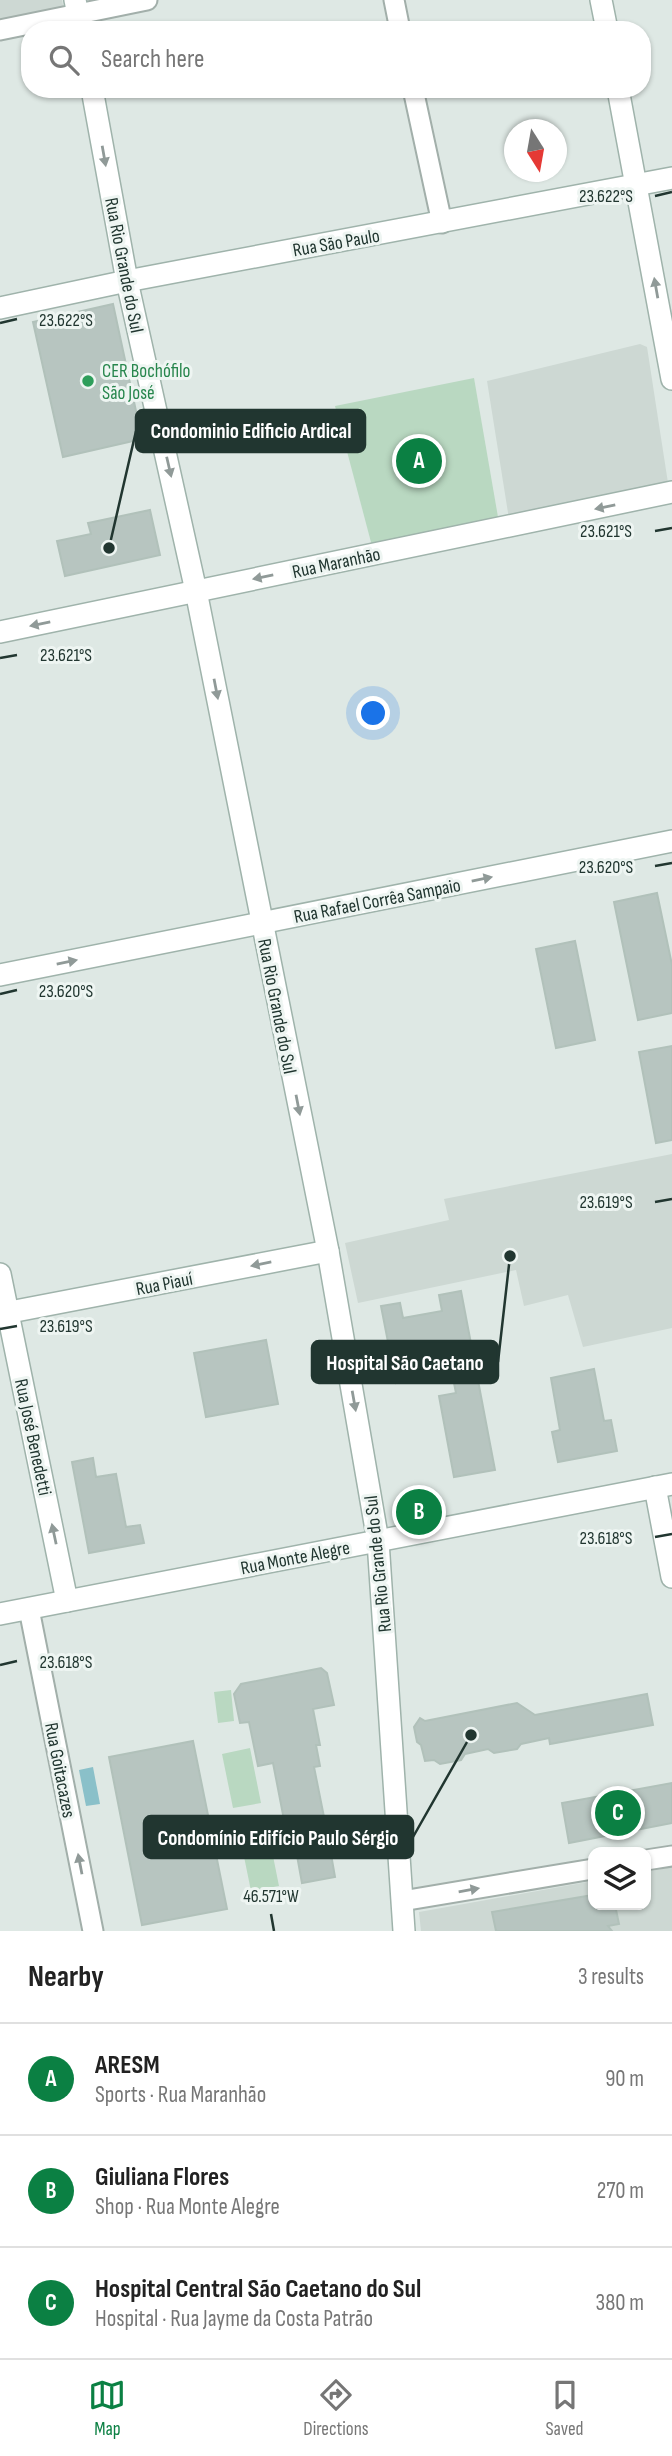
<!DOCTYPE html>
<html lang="en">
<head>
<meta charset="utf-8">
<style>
  :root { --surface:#fff; --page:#f2f2f2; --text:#222; --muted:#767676; --line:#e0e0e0; --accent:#0b8043 }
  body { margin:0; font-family:"Sofia Sans Condensed",sans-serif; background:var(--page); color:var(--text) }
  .controls { position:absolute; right:21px; bottom:21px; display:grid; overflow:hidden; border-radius:14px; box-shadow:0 2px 5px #0004 }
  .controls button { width:63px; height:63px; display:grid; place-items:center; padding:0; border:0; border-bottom:2px solid var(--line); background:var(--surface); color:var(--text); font:35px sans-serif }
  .compass { position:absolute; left:504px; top:119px; width:63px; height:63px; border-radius:50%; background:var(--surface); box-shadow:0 2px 5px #0004; rotate:169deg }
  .you { position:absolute; left:374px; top:714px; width:24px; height:24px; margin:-18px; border:5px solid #fff; border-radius:50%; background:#1a73e8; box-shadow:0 0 0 10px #1a73e833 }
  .badge { display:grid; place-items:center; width:46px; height:46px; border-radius:50%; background:var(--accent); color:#fff; font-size:23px; font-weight:700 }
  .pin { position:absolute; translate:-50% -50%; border:4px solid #fff; box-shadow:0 2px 7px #0006 }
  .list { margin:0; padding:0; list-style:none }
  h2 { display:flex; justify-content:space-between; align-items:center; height:91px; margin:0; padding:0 28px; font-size:30px }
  h2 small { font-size:23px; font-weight:400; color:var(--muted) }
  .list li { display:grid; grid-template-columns:46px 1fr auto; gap:21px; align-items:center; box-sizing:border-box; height:112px; padding:0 28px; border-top:2px solid var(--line) }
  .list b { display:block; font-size:26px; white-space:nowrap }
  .list p { margin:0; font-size:23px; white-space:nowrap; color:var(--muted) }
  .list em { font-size:23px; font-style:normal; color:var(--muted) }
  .icon { flex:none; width:38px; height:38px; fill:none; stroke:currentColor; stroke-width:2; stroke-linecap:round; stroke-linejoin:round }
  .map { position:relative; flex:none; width:672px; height:1931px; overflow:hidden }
  .search { position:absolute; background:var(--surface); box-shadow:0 2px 5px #0004; left:21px; right:21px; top:21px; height:77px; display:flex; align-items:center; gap:18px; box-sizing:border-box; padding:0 24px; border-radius:28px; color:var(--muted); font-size:26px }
  .sheet { height:427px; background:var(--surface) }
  nav { display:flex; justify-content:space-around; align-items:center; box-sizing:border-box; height:98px; border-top:2px solid var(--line); background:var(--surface); font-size:19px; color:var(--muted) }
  nav a { display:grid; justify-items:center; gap:4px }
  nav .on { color:var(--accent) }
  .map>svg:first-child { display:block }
  .built { fill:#cdd8d3 }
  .green { fill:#b9d8c1 }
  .water { fill:#8ac0c9 }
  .building { fill:#b7c5c0; stroke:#b1c1ba; stroke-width:2 }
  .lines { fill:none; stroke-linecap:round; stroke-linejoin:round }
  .street-casing { stroke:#a2afaa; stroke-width:23 }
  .secondary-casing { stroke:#9fb3ab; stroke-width:24 }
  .street { stroke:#fff; stroke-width:19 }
  .secondary { stroke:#fff; stroke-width:21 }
  .oneway { fill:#909a98 }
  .ticks { fill:none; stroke:#213630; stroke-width:2.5 }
  .leisure-dot { fill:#2e9e5b; stroke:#eef5f2; stroke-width:2.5 }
  .labels { text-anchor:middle; stroke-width:6; stroke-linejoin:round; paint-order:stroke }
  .street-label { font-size:19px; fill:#213630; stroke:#eef5f2 }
  .leisure-label { font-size:19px; fill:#27864d; stroke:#eef5f2; text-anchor:start }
  .ticks-label { font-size:18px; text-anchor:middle; fill:#213630; stroke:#eef5f2; stroke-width:6; stroke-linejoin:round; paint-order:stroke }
  .leader { fill:none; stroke:#213630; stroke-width:2.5 }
  .callout-dot { fill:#213630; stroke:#eef5f2; stroke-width:2.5 }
  .callout { fill:#213630; stroke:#213630; stroke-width:2.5 }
  .callout-label { font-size:21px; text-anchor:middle; font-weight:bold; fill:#fff }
</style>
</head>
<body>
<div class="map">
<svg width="672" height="1931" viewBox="0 0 672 1931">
  <rect width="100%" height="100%" fill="#dee8e4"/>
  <!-- built -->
  <g class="built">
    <polygon points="0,0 62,0 64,11 0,24"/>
    <polygon points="640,344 647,347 668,483 509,519 487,381"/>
    <polygon points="672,1154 672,1328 583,1347 568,1295 524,1306 516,1270 358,1303 345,1243 449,1220 444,1199"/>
    <polygon points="672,1867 672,1931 421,1931 419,1912 593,1881 593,1905 646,1905 646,1872"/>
  </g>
  <!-- green -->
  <g class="green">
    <polygon points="474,378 498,517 372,546 335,406"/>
    <polygon points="231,1690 234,1721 218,1723 214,1692"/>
    <polygon points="250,1748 261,1803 233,1808 222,1754"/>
    <polygon points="268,1831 279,1886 251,1891 240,1837"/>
  </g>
  <!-- water -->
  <polygon class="water" points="93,1767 100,1804 86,1806 79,1770"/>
  <!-- building -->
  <g class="building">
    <polygon points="113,304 142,439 63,457 33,322"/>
    <polygon points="150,510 160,555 65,576 57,541 91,534 88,523"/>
    <polygon points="657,893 672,965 672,1013 638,1020 614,902"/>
    <polygon points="575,941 595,1040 556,1048 536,949"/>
    <polygon points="672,1046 672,1140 656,1143 639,1052"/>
    <polygon points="461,1291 495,1470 454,1477 439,1396 456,1393 448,1353 415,1359 418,1378 396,1383 381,1306 400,1303 403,1318 442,1311 439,1295"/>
    <polygon points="266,1340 278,1404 206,1417 194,1353"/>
    <polygon points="594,1369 604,1421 611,1420 617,1451 558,1462 552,1432 560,1430 551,1378"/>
    <polygon points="93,1458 96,1477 116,1474 126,1527 140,1525 144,1543 89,1553 72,1462"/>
    <polygon points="321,1668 327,1673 334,1705 313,1709 320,1745 316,1745 320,1766 314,1767 325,1822 330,1821 334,1842 329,1843 335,1877 302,1883 296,1850 282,1852 278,1831 286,1830 273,1763 258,1766 249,1722 240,1723 234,1694 241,1684"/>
    <polygon points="647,1694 653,1725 550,1744 549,1738 521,1744 517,1749 494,1753 488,1749 465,1754 461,1760 440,1764 434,1760 425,1761 421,1745 417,1742 414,1727 420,1718 425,1721 517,1703 535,1715"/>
    <polygon points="193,1741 227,1909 142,1925 109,1757"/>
    <polygon points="672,1783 672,1823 569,1843 562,1803"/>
    <polygon points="593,1895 593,1905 615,1905 619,1924 608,1926 612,1931 496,1931 492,1912"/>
  </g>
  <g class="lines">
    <!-- street casing -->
    <g class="street-casing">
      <g id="street">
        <polyline points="394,0 400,30"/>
        <polyline points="0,30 147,0"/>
        <polyline points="413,89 442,223"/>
        <polyline points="29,1609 93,1931"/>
        <polyline points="646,1860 672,1856"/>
        <polyline points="402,1901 593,1869"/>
      </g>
    </g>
    <!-- secondary casing -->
    <g class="secondary-casing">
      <g id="secondary">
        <polyline points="75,0 81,30"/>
        <polyline points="601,0 607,30"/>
        <polyline points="92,89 127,281 196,591 328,1251 378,1541 404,1931"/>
        <polyline points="618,89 672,379"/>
        <polyline points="0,308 127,281 672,178"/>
        <polyline points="0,632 672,492"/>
        <polyline points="0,975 672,841"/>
        <polyline points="0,1274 67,1601"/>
        <polyline points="0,1314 328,1251"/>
        <polyline points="655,1487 672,1577"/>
        <polyline points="0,1614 672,1484"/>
      </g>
    </g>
    <!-- street -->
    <use href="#street" class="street"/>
    <!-- secondary -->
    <use href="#secondary" class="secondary"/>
  </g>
  <!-- one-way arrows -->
  <defs><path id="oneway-solid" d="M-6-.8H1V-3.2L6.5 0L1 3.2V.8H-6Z" transform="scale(1.75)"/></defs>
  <g class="oneway">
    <use href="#oneway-solid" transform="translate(104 156) rotate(80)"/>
    <use href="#oneway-solid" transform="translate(656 288) rotate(-100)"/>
    <use href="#oneway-solid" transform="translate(169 467) rotate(77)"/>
    <use href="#oneway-solid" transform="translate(605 507) rotate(168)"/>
    <use href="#oneway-solid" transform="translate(263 577) rotate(168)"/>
    <use href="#oneway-solid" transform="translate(40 624) rotate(168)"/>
    <use href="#oneway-solid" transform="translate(216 689) rotate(79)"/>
    <use href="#oneway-solid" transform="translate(482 879) rotate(-11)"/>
    <use href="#oneway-solid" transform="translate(67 962) rotate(-11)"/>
    <use href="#oneway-solid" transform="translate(298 1105) rotate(79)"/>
    <use href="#oneway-solid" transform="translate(261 1264) rotate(169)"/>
    <use href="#oneway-solid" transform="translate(354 1401) rotate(80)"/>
    <use href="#oneway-solid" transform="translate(54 1534) rotate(-102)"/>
    <use href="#oneway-solid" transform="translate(80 1864) rotate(-101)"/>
    <use href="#oneway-solid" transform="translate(469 1890) rotate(-10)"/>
  </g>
  <!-- ticks -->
  <path class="ticks" d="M655,196l17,-4M0,323l17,-4M655,531l17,-3M0,658l17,-3M655,866l17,-3M0,994l17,-4M655,1202l17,-3M0,1329l17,-3M655,1537l17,-3M0,1665l17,-4M271,1914l3,17"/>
  <!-- markers -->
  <circle class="leisure-dot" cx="88" cy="381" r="7"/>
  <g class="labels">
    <!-- street labels -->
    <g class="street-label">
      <text transform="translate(336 242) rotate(-10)" y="7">Rua São Paulo</text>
      <text transform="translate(125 265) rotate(79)" y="7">Rua Rio Grande do Sul</text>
      <text transform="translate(336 562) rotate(-12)" y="7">Rua Maranhão</text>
      <text transform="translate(377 900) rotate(-11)" y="7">Rua Rafael Corrêa Sampaio</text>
      <text transform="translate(278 1006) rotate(79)" y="7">Rua Rio Grande do Sul</text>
      <text transform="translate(164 1283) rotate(-11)" y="7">Rua Piauí</text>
      <text transform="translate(34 1437) rotate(78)" y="7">Rua José Benedetti</text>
      <text transform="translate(295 1557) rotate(-11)" y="7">Rua Monte Alegre</text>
      <text transform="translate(377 1564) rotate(-96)" y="7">Rua Rio Grande do Sul</text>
      <text transform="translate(61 1770) rotate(79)" y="7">Rua Goitacazes</text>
    </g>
    <!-- leisure labels -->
    <g class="leisure-label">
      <text x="102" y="377">CER Bochófilo<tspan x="102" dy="22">São José</tspan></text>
    </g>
  </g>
  <g class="ticks-label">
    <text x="606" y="202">23.622°S</text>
    <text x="66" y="326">23.622°S</text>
    <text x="606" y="537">23.621°S</text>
    <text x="66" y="661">23.621°S</text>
    <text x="606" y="873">23.620°S</text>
    <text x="66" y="997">23.620°S</text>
    <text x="606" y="1208">23.619°S</text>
    <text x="66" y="1332">23.619°S</text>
    <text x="606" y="1544">23.618°S</text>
    <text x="66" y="1668">23.618°S</text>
    <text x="271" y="1902">46.571°W</text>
  </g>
  <!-- callouts -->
  <path class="leader" d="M109 548L136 431M510 1256L498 1362M471 1735L413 1837"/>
  <g class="callout-dot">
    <circle cx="109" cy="548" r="7"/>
    <circle cx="510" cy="1256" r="7"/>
    <circle cx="471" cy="1735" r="7"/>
  </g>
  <g class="callout">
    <rect x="136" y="410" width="229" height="42" rx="7"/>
    <rect x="312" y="1341" width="186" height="42" rx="7"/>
    <rect x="144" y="1816" width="269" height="42" rx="7"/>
  </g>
  <g class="callout-label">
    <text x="251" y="438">Condominio Edificio Ardical</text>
    <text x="405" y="1370">Hospital São Caetano</text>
    <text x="278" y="1845">Condomínio Edifício Paulo Sérgio</text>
  </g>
</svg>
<div class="controls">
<button><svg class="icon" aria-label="layers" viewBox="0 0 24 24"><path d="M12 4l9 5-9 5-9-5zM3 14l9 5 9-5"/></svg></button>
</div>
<svg class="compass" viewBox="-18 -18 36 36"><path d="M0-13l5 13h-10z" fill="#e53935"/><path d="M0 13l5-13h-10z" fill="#767676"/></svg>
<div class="you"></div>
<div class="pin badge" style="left:419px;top:461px">A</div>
<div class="pin badge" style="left:419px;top:1512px">B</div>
<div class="pin badge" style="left:618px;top:1813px">C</div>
<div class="search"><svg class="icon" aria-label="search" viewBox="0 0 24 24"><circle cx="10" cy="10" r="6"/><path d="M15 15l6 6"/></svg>Search here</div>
</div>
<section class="sheet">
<h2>Nearby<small>3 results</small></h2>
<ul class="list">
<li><span class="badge">A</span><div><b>ARESM</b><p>Sports · Rua Maranhão</p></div><em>90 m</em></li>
<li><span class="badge">B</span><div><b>Giuliana Flores</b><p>Shop · Rua Monte Alegre</p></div><em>270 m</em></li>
<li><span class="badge">C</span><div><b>Hospital Central São Caetano do Sul</b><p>Hospital · Rua Jayme da Costa Patrão</p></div><em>380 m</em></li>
</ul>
</section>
<nav>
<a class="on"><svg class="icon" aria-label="map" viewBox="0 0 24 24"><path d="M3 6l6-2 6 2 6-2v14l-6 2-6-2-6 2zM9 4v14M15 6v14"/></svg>Map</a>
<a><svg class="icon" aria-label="directions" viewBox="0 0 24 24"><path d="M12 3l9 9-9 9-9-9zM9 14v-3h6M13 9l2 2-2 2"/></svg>Directions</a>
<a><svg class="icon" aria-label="saved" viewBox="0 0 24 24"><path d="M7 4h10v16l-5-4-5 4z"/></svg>Saved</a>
</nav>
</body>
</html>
